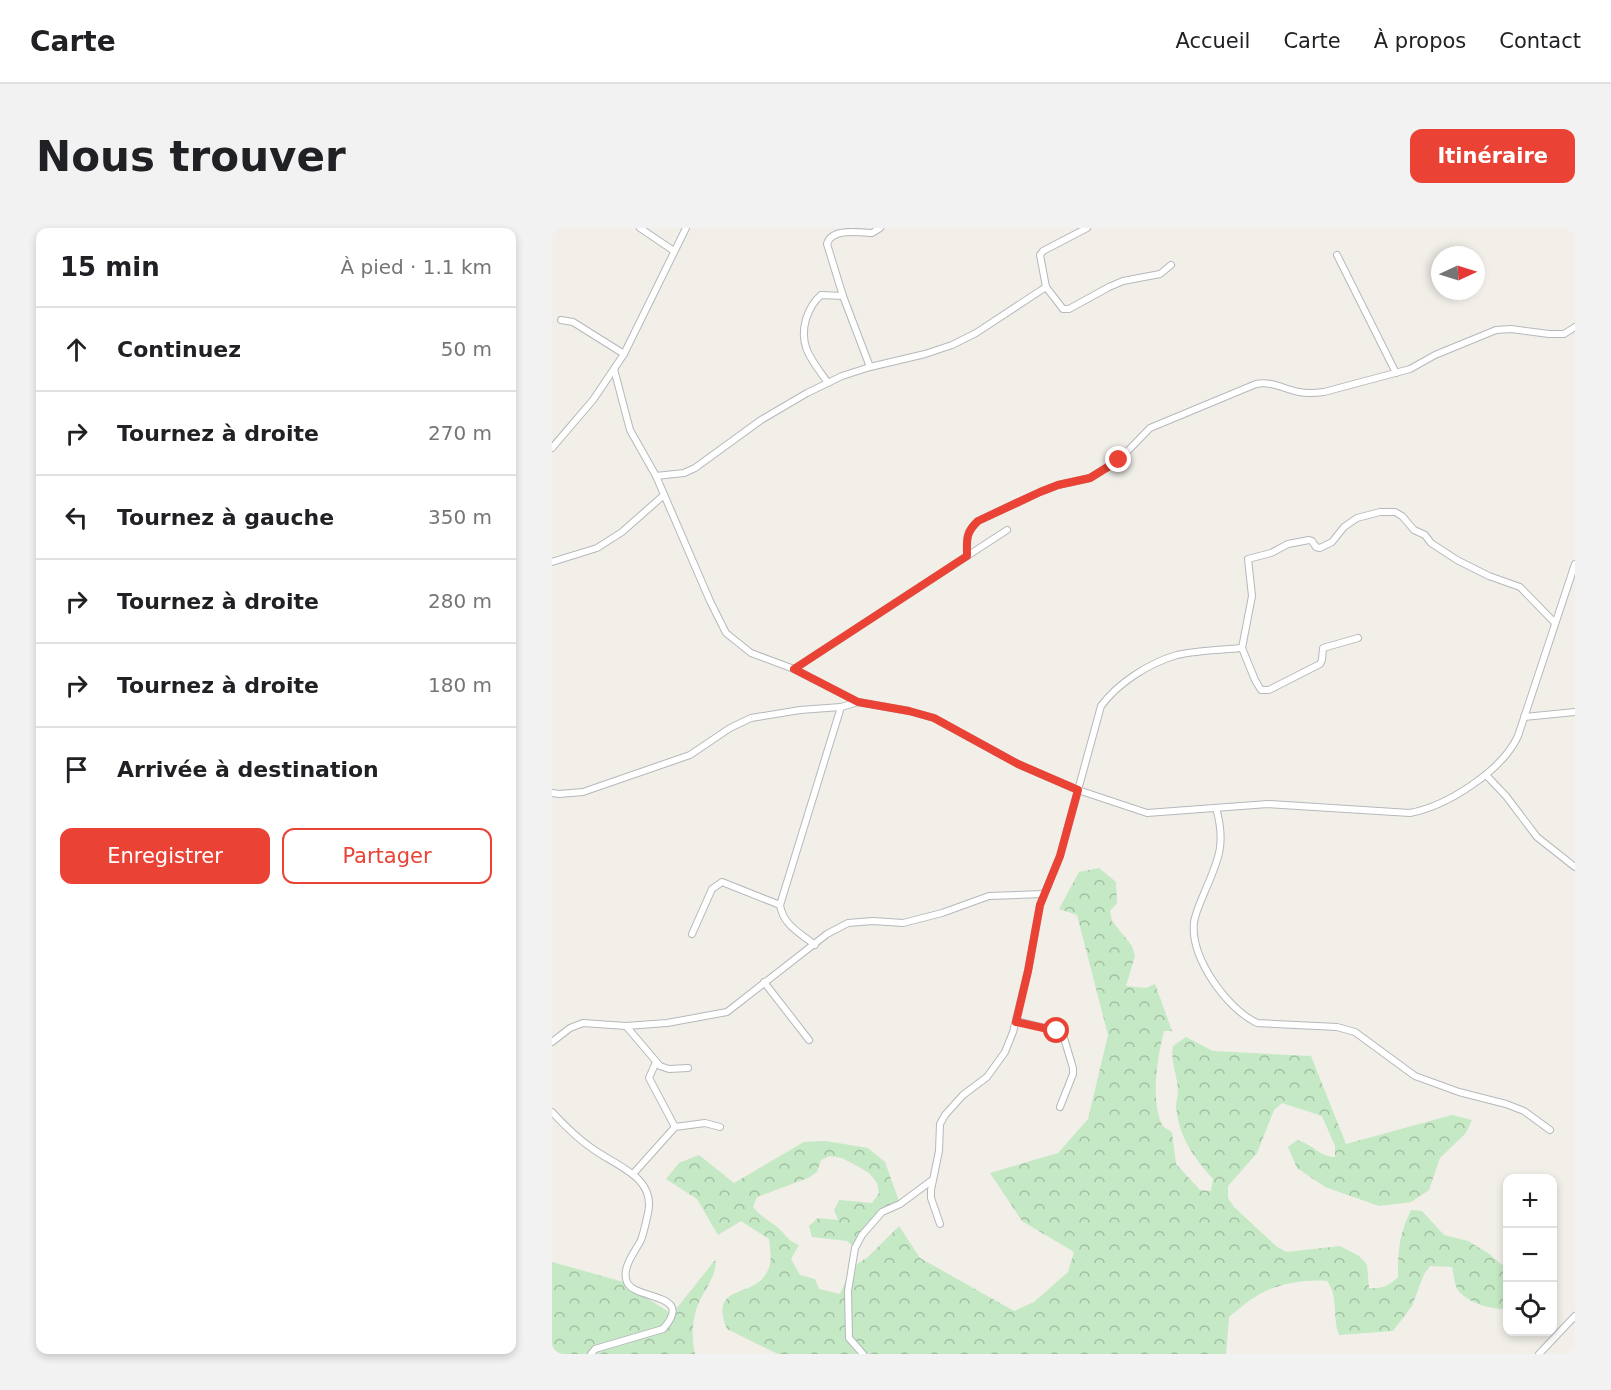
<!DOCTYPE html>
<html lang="fr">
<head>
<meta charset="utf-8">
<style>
  :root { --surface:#fff; --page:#f2f2f2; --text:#202124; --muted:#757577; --line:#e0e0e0; --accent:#ea4335 }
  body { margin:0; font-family:"DejaVu Sans",sans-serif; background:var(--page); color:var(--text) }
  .controls { position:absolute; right:18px; bottom:18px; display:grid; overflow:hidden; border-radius:12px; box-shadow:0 3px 9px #0003 }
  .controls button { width:54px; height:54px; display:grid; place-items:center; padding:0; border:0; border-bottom:2px solid var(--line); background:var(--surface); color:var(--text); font:30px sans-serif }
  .compass { position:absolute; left:879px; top:18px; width:54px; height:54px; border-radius:50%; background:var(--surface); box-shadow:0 3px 9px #0003; rotate:86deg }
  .stop { position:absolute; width:18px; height:18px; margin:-14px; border:4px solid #ea4335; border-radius:50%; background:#fff }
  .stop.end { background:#ea4335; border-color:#fff; box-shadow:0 2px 6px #0008 }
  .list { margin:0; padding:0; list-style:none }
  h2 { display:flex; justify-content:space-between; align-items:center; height:78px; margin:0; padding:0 24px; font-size:26px }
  h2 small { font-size:20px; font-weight:400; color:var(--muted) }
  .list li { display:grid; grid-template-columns:39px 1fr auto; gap:18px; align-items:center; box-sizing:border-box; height:84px; padding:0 24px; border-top:2px solid var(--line) }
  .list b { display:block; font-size:22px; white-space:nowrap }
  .list em { font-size:20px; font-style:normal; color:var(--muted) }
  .actions { display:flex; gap:12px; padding:18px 24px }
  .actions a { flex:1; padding:14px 0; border:2px solid var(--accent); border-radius:12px; text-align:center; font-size:21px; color:var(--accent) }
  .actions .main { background:var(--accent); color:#fff }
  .icon { flex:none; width:33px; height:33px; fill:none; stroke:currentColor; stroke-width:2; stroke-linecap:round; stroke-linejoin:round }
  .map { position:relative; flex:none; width:1023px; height:1126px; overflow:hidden; border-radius:12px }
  header { display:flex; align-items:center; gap:36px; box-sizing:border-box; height:84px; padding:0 30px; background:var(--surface); border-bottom:2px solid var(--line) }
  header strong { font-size:28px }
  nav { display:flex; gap:33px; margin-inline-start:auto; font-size:21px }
  .intro { display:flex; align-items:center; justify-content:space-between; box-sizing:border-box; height:144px; padding:0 36px }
  h1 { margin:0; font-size:42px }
  .button { padding:15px 27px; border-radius:12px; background:var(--accent); color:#fff; font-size:21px; font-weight:700 }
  main { display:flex; gap:36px; padding:0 36px }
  aside { flex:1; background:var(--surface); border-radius:12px; box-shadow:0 3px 9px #0003 }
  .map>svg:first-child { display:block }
  .forest { fill:url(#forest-crowns) }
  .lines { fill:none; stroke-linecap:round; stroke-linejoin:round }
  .minor-casing { stroke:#b5b8bc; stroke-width:8 }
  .minor { stroke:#fff; stroke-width:6 }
  .route { stroke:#ea4335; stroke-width:8 }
</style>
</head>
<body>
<header>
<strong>Carte</strong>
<nav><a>Accueil</a><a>Carte</a><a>À propos</a><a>Contact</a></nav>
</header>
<div class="intro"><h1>Nous trouver</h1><a class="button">Itinéraire</a></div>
<main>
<aside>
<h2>15 min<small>À pied · 1.1 km</small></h2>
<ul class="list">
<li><svg class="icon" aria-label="ahead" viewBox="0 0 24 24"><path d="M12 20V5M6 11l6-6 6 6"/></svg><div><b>Continuez</b></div><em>50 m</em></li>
<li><svg class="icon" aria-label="right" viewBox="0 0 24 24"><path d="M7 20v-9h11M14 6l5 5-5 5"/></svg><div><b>Tournez à droite</b></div><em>270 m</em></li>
<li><svg class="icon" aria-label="left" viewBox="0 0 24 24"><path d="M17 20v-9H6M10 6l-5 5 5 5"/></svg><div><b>Tournez à gauche</b></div><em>350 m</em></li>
<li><svg class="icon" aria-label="right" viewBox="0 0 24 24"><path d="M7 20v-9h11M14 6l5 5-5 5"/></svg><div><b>Tournez à droite</b></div><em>280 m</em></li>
<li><svg class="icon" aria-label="right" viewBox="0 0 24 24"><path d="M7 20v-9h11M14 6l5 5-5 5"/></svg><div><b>Tournez à droite</b></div><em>180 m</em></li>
<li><svg class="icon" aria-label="arrive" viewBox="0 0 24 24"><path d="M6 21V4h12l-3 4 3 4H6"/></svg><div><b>Arrivée à destination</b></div></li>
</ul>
<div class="actions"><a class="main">Enregistrer</a><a>Partager</a></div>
</aside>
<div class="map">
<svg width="1023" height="1126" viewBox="0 0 1023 1126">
  <defs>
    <pattern id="forest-crowns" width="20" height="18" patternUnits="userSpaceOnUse" patternTransform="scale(1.5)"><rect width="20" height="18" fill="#c5e8c5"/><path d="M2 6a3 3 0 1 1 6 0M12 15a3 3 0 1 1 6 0" fill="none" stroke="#a3c0a4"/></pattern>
  </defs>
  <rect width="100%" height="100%" fill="#f1efe8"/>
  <!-- forest -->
  <g class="forest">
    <path d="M547,640l17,14 1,21 -7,8 2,10 20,25 3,10 -9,30 20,2 9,-4 17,47h-8c-7,28 -14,70 -1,96l9,5 4,32 24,26 11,1 2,-12c-20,-23 -34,-41 -37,-73 0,-5 2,-9 2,-14 0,-16 -8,-29 -5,-46l13,-9 27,14 98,5 35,88 106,-29 20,5 -6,13 -26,25 -11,32 -18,12 -32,4 -54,-19 -28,-19 -9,-21 9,-7c17,5 21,16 38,17v-11l-13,-30 -40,-13 -8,7 -17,43 -29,33v12l6,9 42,39 10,6 54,-6 19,10 8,9 2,23c13,1 20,-2 29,-11 0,-27 1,-42 13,-67l11,1 22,24 24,6 20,12 19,16v40c-14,1 -40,-6 -49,-19 -4,-6 -4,-16 -6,-23l-22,-1 -6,8 -12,32 -19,25 -54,4c-7,-18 0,-38 -12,-54 -23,-2 -52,3 -72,16 -9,5 -18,14 -26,20l-3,37h-448l-51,-25c-19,-46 26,-30 40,-57 6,-10 3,-22 2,-33l-28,-18 -23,14 -21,-36 -31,-20 13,-16 20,-8 35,28 70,-41 22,-1 42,7 17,14 15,42 -18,9 -27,35 -8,-7 -35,-4 -3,-11 9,-8 20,2 -4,-10 5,-10 33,3 7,-10 -2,-10 -7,-9 -9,-6 -19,-10 -12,-2 -9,4 -4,12 -9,6 -51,19 -4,10c7,9 15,13 23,19 9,7 12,16 23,19l-8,14 9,16 15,4 4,10 21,5 11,-26 17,-11 31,-31 21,32 94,53 20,-9 34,-30 6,-20 -52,-31 -32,-48 68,-20 30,-34 20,-84 -31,-120 -18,-6 20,-37z"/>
    <path d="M164,1031c0,16 -8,26 -15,39 -9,17 -10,38 -6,56h-143v-92l75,21 7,7 38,24z"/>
  </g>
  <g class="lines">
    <!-- minor casing -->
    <g class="minor-casing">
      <g id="minor">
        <polyline points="88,0 122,23"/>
        <polyline points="535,0 491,23 488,27 494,59 511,81 517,81 557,59 571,53 608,46 619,37"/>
        <polyline points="785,27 844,145"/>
        <polyline points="9,92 21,94 72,126"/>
        <path d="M318,139l-27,-71 -16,-52c4,-16 31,-12 45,-11l8,-5"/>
        <path d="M62,141l16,61 26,46 54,125 16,32 25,20 43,16 64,33 51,9 25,7 84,46 60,26 69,23 121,-9 142,9c37,-7 92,-42 108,-77l57,-172"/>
        <path d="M276,155c-15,-22 -30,-36 -22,-64 3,-9 8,-18 15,-24l22,1"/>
        <polyline points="0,220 41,172 72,126 134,0"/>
        <polyline points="104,248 132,245 143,240 209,192 255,165 290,148 318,139 373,126 400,117 424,105 494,59"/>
        <path d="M415,328c0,-16 -2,-23 11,-35l62,-29 18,-7 32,-7 29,-18 31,-32 106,-44c17,-3 27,5 43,8 9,2 17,1 25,0l86,-23 25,-14 61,-25 15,-1 38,5h15l11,-7"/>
        <polyline points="0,334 45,320 70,304 112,267"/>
        <polyline points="806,410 771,420 770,432 768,436 717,462 709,462 703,452 690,420 700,368 696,331 719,325 736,316 757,312 760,313 764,319 768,320 780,314 792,299 805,290 828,284 843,284 850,288 862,302 873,307 879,315 905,332 937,348 968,359 1003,395"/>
        <polyline points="242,441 455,302"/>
        <polyline points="972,489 1023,484"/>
        <polyline points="934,547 954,568 985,609 1023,639"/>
        <polyline points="0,565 7,566 31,564 138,527 178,500 199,490 248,482 289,479"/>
        <path d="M664,580c10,35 3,51 -11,83 -4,10 -9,20 -11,31 -4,35 32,86 63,101l80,4 18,5 60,44 44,16 47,12 18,7 26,19"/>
        <polyline points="140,706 160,661 170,654 228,677"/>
        <path d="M263,717c-15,-12 -32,-20 -35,-40l61,-198 17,-5"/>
        <polyline points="212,754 257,812"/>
        <polyline points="464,793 505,803 512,810 521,840 521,846 508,879"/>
        <polyline points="74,798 108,838 117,841 136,840"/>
        <polyline points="0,814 18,800 31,795 74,798 115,795 175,784 275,706 296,695 321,693 351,695 390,685 437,668 491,666"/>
        <polyline points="104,834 97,850 123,899"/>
        <path d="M0,884c12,13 26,27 41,37 23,17 63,28 55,64 -2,9 -4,19 -7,27 -6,12 -20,28 -14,42 8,19 69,10 36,47l-68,20 -4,5"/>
        <polyline points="81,946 123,899 153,895 168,899"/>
        <path d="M388,996l-9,-26v-8l8,-39 1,-27 5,-9 18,-20 24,-18 18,-25 8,-20 15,-61 12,-66 20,-49 41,-150c17,-23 48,-43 76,-51 21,-5 44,-5 65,-7"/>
        <polyline points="311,1126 297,1110 296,1063 303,1020 310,1007 330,984 348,976 379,953"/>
        <polyline points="987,1126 1023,1088"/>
      </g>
    </g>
    <!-- minor -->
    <use href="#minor" class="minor"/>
  </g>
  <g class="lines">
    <!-- route -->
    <path class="route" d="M505,803l-41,-9 12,-51 12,-66 20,-49 18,-66 -60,-26 -84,-46 -25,-7 -51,-9 -64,-33 173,-113c0,-16 -2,-23 11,-35l62,-29 18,-7 32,-7 29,-18"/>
  </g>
</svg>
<div class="controls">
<button>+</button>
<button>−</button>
<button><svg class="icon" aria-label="locate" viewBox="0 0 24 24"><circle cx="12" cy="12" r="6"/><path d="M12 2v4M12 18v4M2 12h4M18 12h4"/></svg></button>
</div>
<svg class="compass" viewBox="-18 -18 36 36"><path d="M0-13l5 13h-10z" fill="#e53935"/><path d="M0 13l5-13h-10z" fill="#757577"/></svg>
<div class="stop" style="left:505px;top:803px"></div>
<div class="stop end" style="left:567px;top:232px"></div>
</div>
</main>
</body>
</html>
